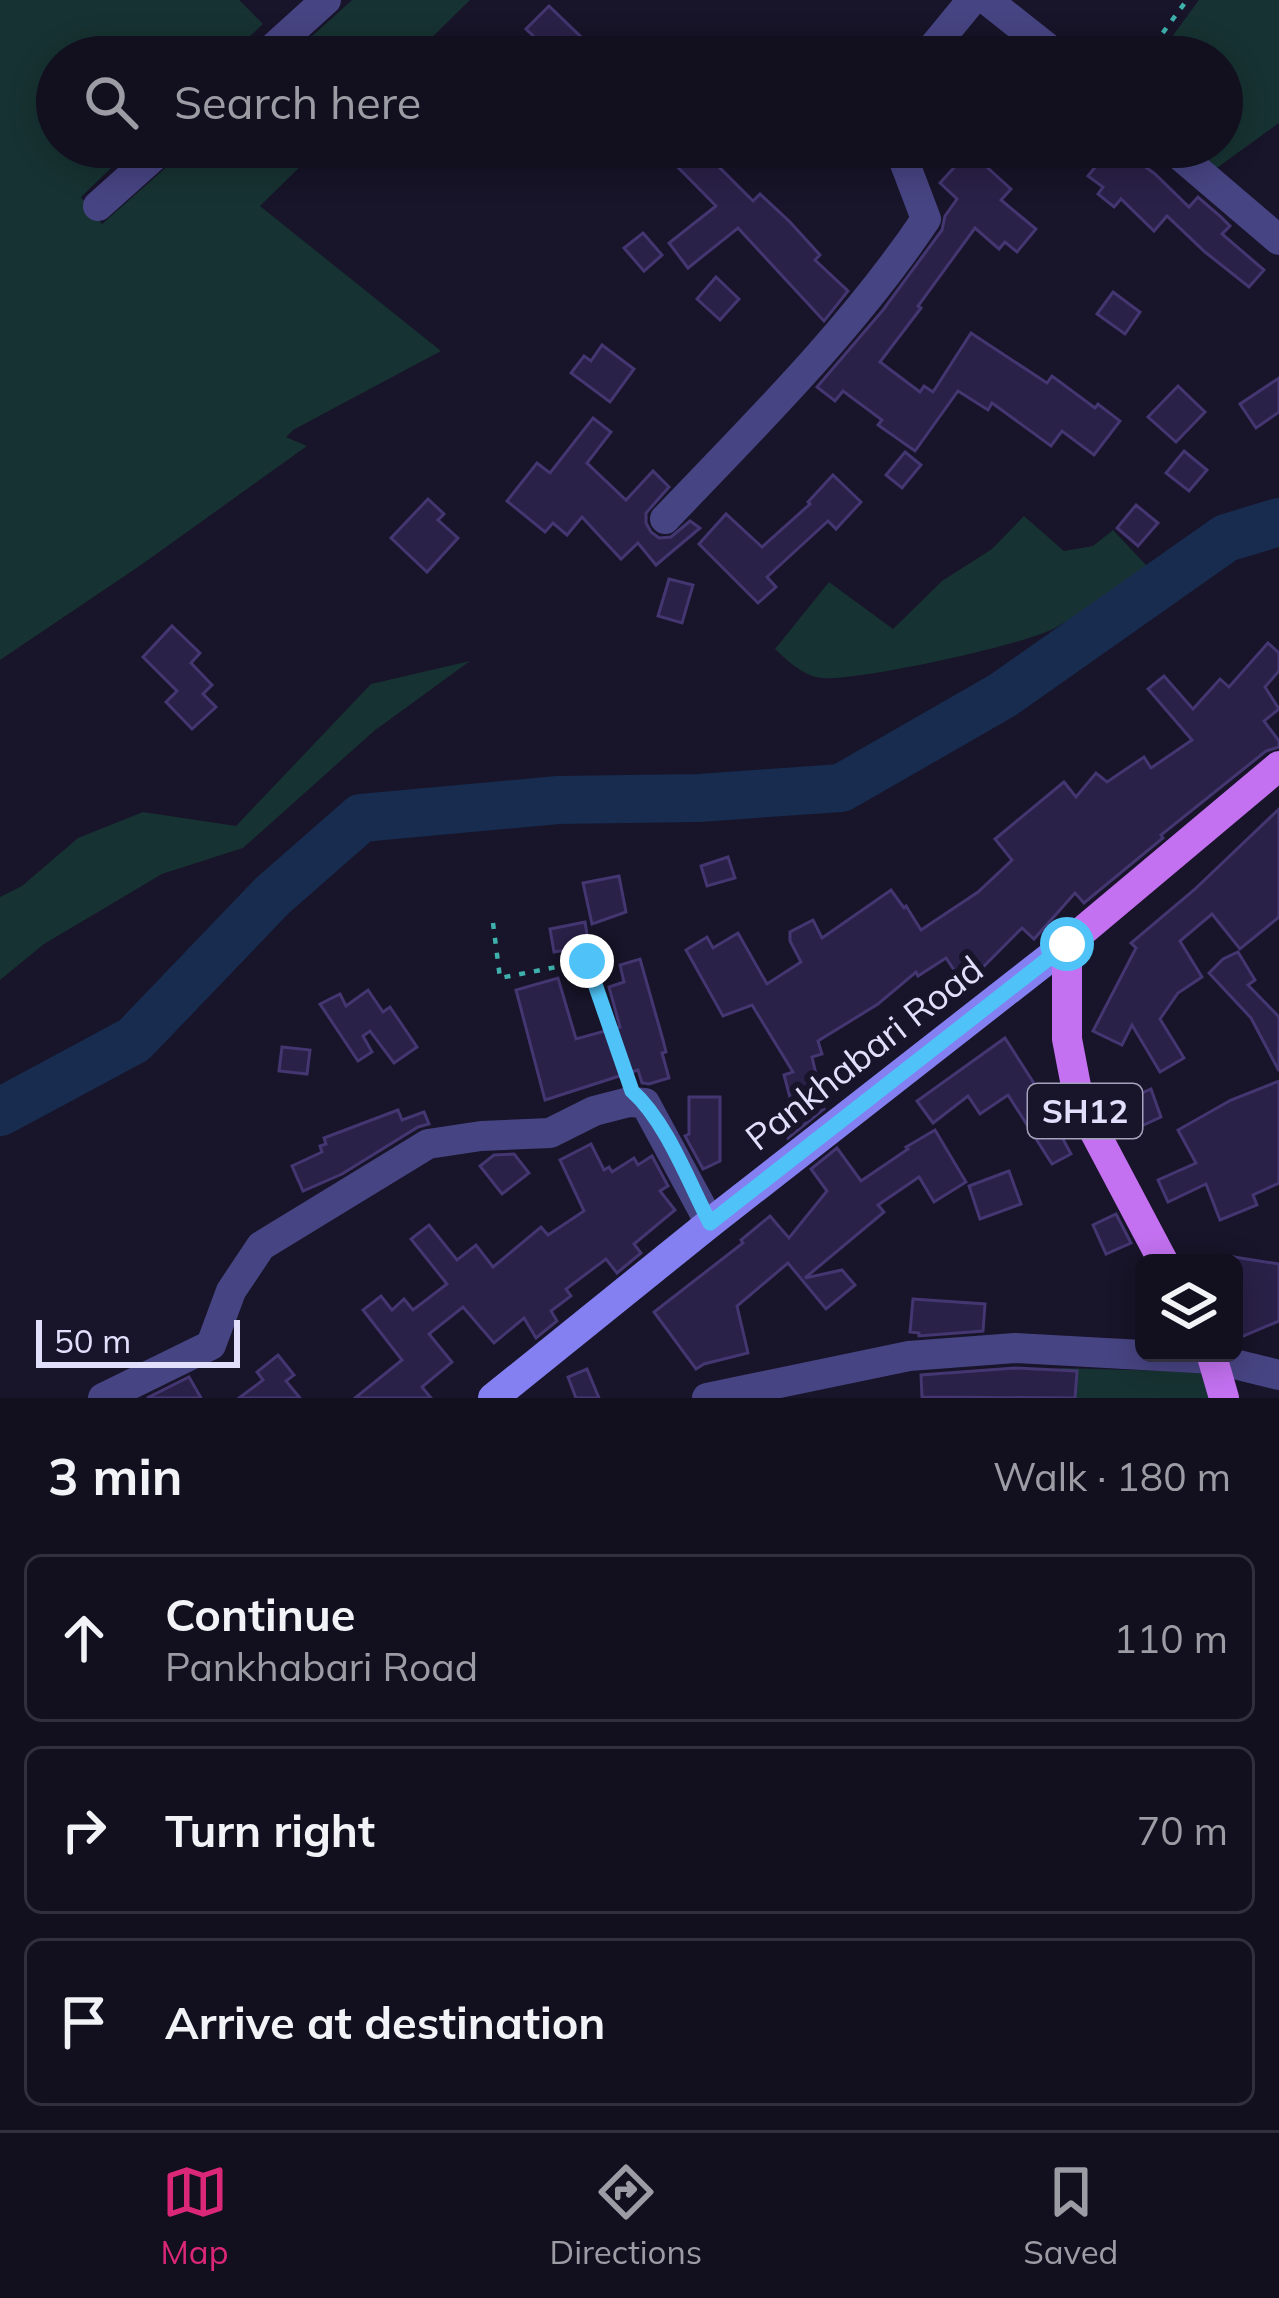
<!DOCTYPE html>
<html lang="en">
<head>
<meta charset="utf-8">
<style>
  :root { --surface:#120f1f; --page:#1f1d2c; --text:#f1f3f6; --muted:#9c9ca4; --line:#312f3d; --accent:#db2777 }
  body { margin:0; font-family:Mulish,sans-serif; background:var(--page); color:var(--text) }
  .controls { position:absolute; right:36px; bottom:36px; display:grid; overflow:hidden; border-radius:18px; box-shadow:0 6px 30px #0003 }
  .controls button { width:108px; height:108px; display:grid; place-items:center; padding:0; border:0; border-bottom:3px solid var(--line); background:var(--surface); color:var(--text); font:60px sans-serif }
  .scale { position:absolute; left:36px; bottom:30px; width:204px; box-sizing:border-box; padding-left:12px; border:6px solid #e2dffc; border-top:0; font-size:33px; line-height:42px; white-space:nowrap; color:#e2dffc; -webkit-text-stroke:9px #181429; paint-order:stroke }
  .stop { position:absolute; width:36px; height:36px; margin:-27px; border:9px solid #4fc3f7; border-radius:50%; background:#fff }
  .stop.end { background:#4fc3f7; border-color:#fff; box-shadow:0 3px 12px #0008 }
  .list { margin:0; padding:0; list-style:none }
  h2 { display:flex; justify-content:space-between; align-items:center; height:156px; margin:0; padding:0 48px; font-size:51px }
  h2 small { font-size:39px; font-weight:400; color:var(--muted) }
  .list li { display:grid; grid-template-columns:78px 1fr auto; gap:36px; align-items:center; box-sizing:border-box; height:168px; margin:0 24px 24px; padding:0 24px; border:3px solid var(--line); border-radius:18px }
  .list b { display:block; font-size:45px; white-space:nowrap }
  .list p { margin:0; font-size:39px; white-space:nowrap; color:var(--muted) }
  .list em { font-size:39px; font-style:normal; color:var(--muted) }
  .icon { flex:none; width:66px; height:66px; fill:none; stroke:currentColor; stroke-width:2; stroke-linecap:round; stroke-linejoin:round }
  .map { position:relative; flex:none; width:1279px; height:1398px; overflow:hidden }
  .search { position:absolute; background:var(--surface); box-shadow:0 6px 30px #0003; left:36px; right:36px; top:36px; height:132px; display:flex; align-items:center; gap:30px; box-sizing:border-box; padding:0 42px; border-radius:66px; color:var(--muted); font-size:45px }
  .sheet { height:732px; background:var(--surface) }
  nav { display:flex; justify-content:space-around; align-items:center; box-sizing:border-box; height:168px; border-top:3px solid var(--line); background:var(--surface); font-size:33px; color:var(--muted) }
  nav a { display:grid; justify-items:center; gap:6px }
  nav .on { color:var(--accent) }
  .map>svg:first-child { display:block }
  .green { fill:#173232 }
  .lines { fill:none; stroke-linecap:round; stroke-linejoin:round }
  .river { stroke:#172c4e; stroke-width:48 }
  .building { fill:#2a2148; stroke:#433671; stroke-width:3 }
  .path { stroke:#3eb1ac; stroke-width:4.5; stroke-dasharray:6 9; stroke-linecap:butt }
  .street { stroke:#474483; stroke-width:30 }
  .secondary { stroke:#8480f2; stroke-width:30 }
  .primary { stroke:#c371f0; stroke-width:30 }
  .route { stroke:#4fc3f7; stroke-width:15 }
  .labels { text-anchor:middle; stroke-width:12; stroke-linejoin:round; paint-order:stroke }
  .shield { fill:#181429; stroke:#a5a2bd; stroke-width:3 }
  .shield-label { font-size:33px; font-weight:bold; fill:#e2dffc }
  .street-label { font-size:36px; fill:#e2dffc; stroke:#181429 }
</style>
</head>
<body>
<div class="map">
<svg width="1279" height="1398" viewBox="0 0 1279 1398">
  <rect width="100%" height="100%" fill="#181429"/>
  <!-- green -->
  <g class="green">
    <polygon points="0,0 239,0 263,24 228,57 57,57 57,147 133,147 81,197 102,224 189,147 320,147 260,206 441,351 293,430 286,437 307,446 141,565 0,660"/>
    <polygon points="352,0 470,0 412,57 289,57"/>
    <polygon points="1199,0 1279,0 1279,123 1214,170 1189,147 1222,147 1222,57 1157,57"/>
    <path d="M1024,516l40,35 29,-5 20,-16 34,36c-30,21 -60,44 -92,62 -31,17 -200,54 -234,50 -19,-3 -33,-17 -46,-29l54,-67 64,47 49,-48 50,-32z"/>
    <polygon points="470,661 374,731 243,848 162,874 44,944 0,980 0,897 22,886 78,838 143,812 236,826 371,684"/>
    <polygon points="1061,1368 1205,1372 1210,1398 1055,1398"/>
  </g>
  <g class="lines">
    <!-- river -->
    <polyline class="river" points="0,1112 134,1040 272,896 361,818 558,800 699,798 841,788 1003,695 1226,538 1279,522"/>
  </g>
  <!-- building -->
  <g class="building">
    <polygon points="549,6 602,57 555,57 526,29"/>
    <polygon points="658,147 699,147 753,201 760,194 790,222 820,255 815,260 848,291 824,321 738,228 688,268 669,243 716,206"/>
    <polygon points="1111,147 1118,147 1155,174 1189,207 1198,197 1220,216 1230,226 1222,234 1264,270 1249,287 1205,252 1167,216 1154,231 1121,199 1114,207 1098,194 1103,187 1088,176"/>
    <polygon points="969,151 1011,189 1001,200 1036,229 1017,252 1005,242 999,249 975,228 918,306 921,308 880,362 920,392 924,386 933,392 971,333 1047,383 1052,376 1095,408 1098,404 1120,421 1094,455 1062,431 1051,446 992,403 988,410 958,391 915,451 878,425 882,420 843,391 835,401 817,387 883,310 942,230 945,216 957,199 940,183"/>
    <polygon points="643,233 662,255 644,271 624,248"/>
    <polygon points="716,277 739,299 720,320 697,299"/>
    <polygon points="1113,292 1140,312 1125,334 1097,314"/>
    <polygon points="602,345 634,369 610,402 571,373 584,356 591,361"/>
    <polygon points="1279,378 1279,412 1256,428 1240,404"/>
    <polygon points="1178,386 1205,412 1176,442 1148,417"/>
    <polygon points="593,418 611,432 587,463 626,500 653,471 669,487 646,513 646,523 651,532 659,538 671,537 690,521 700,528 656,565 638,543 621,559 582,517 567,535 553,523 545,532 507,501 537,463 550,473"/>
    <polygon points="1184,451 1207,470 1189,491 1166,473"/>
    <polygon points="905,452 921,465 902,488 886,475"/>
    <polygon points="833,475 861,502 836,529 828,521 767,577 776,587 758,603 699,544 726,514 762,547 810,504 808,502"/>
    <polygon points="428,499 444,514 438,520 458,538 427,572 391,538"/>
    <polygon points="1136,505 1158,523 1138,546 1117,528"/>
    <polygon points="669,579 693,585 682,623 658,616"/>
    <polygon points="172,626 200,653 191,663 212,685 203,694 216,707 192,729 166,702 177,691 143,657"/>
    <polygon points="1268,643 1279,653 1279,671 1265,687 1279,709 1264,721 1279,741 1279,747 1266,751 1161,835 1163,838 1084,903 1075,893 1034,939 1022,928 982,968 962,982 946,958 918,976 916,972 878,1004 818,1041 822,1054 812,1057 824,1109 788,1138 773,1117 792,1105 784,1075 793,1072 752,1005 723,1016 686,950 707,937 713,948 738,933 767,984 801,962 790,941 790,932 813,920 822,938 891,890 904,908 906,906 921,930 978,892 1012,860 995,839 1064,782 1076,797 1096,773 1107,782 1144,757 1151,768 1192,740 1148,689 1164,676 1193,709 1220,679 1229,687"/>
    <polygon points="1279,809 1279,917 1240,949 1212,914 1180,941 1202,977 1178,993 1160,1019 1184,1058 1160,1072 1132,1025 1122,1045 1093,1031 1136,948 1131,943 1194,890"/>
    <polygon points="728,857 735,878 707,886 701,866"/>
    <polygon points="619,876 626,912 592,924 583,883"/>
    <polygon points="585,922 589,946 554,952 550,929"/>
    <polygon points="1238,952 1255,980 1248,985 1279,1017 1279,1071 1251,1018 1209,973 1223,959"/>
    <polygon points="640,959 663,1040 666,1052 662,1053 669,1078 649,1084 642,1083 638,1070 545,1100 516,990 558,978 576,1039 620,1027 609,987 624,982 620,965"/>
    <polygon points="368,990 383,1012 390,1007 417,1047 394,1063 370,1031 363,1036 372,1052 358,1061 320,1004 340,994 346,1006"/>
    <polygon points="1005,1038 1053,1113 1050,1115 1071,1154 1052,1164 1008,1095 980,1114 968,1096 933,1123 917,1101"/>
    <polygon points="282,1047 310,1050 307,1074 279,1071"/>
    <polygon points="1279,1081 1279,1183 1253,1195 1257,1205 1220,1220 1206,1184 1168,1202 1158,1180 1196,1163 1178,1130 1231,1100"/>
    <polygon points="1151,1089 1161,1117 1137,1128 1126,1100"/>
    <polygon points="689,1097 720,1097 720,1161 703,1169 685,1136 689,1134"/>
    <polygon points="398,1110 402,1120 424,1112 429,1124 418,1127 342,1174 303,1191 292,1166 322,1152 320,1146 326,1144 324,1138"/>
    <polygon points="935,1130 966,1182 934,1202 919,1177 878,1205 884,1212 805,1278 842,1270 855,1285 826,1309 788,1263 737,1306 748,1353 704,1364 696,1369 654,1312 743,1243 741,1240 770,1216 789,1238 827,1191 811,1169 837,1148 861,1181 908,1149 906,1147"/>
    <polygon points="591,1144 604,1170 609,1167 612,1172 634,1158 638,1165 652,1156 668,1186 660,1191 675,1210 634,1244 641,1253 617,1273 606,1259 566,1289 571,1296 551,1311 557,1321 536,1338 524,1318 494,1343 463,1307 429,1334 452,1362 422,1387 431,1398 355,1398 402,1360 363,1310 381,1296 392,1310 404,1299 413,1310 447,1284 411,1239 429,1225 457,1260 476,1245 493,1267 541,1227 548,1235 584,1211 560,1160"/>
    <polygon points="514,1154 529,1173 502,1194 480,1166 494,1155"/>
    <polygon points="1009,1171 1021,1204 980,1219 969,1186"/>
    <polygon points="1116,1214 1131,1243 1106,1254 1093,1225"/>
    <polygon points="1234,1257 1279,1264 1279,1321 1234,1340"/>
    <polygon points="913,1299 985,1304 983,1331 919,1336 919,1333 910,1332"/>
    <polygon points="278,1355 294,1375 286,1381 300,1398 239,1398 263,1380 257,1372"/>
    <polygon points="1015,1368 1077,1371 1075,1398 922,1397 921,1375"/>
    <polygon points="587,1369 599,1398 576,1398 568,1377"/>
    <polygon points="189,1377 201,1398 147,1398"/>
  </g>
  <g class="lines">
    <!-- path -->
    <g class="path">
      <polyline points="1145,57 1187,0"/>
      <polyline points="493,923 500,978 587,961 626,1074"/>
    </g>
    <!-- street -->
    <g class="street">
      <polyline points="987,0 1059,57"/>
      <polyline points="263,57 326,0"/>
      <polyline points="925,57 972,0"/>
      <polyline points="1170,147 1279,240"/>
      <polyline points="98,206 164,147"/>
      <path d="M665,519c91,-95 188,-191 261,-300l-22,-58 -11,-14"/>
      <polyline points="103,1398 211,1345 231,1291 261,1246 428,1144 481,1136 550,1133 594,1111 629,1102 645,1103 710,1223"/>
      <polyline points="707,1398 909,1356 1015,1348 1214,1359 1279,1375"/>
    </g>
    <!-- secondary -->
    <polyline class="secondary" points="493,1398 710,1223 1067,944"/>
    <!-- primary -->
    <g class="primary">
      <polyline points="1164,1263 1092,1127 1077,1091 1067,1039 1067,944 1279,766"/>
      <polyline points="1211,1353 1224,1398"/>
    </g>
  </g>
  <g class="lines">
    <!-- route -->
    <path class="route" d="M587,961l45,130c34,30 57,92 78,132l357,-279"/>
  </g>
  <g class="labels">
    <!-- shield labels -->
    <rect class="shield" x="1028" y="1084" width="114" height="54" rx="9"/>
    <g class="shield-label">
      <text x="1085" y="1123">SH12</text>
    </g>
    <!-- street labels -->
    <g class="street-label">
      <text transform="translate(864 1053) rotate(-38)" y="13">Pankhabari Road</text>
    </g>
  </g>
</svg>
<div class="controls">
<button><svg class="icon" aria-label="layers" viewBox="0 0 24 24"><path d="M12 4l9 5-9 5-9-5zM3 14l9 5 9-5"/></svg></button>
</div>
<div class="scale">50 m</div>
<div class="stop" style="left:1067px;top:944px"></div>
<div class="stop end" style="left:587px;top:961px"></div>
<div class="search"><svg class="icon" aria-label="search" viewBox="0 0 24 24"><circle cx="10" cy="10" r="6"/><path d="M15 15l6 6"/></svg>Search here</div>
</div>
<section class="sheet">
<h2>3 min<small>Walk · 180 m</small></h2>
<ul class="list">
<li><svg class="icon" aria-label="ahead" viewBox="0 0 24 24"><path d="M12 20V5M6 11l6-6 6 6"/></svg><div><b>Continue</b><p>Pankhabari Road</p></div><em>110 m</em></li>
<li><svg class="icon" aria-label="right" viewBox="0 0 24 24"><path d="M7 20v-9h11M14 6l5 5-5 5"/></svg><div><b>Turn right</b></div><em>70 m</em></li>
<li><svg class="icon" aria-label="arrive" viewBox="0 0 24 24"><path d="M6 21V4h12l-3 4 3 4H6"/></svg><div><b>Arrive at destination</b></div></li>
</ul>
</section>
<nav>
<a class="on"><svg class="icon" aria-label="map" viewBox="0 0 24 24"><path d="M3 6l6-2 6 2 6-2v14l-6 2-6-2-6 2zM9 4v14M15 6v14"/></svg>Map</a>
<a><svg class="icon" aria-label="directions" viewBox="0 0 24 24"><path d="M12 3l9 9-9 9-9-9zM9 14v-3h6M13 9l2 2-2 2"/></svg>Directions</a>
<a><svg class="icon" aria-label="saved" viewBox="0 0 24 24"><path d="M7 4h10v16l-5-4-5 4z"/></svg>Saved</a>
</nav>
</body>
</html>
